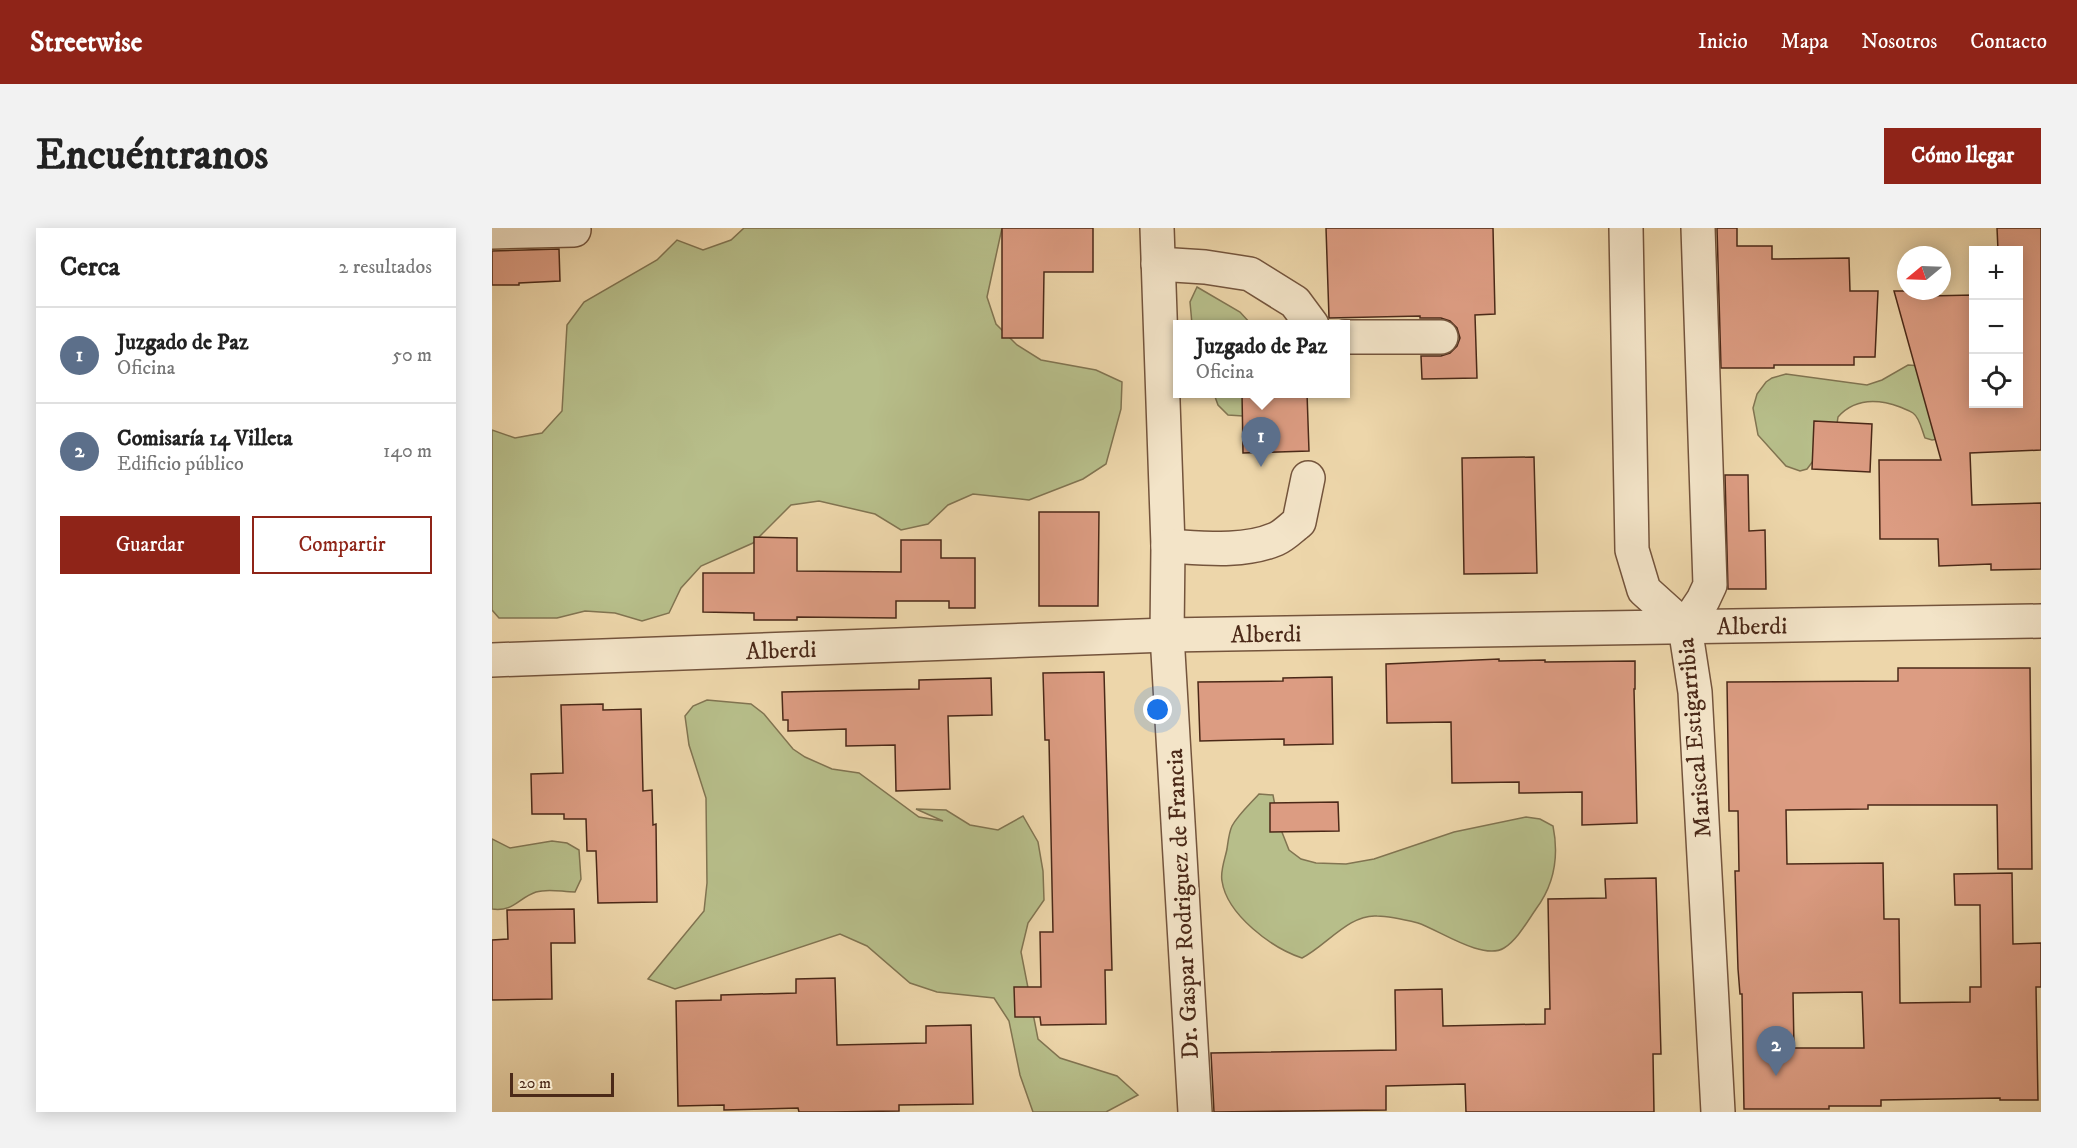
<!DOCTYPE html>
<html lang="es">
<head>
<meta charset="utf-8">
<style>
  :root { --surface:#fff; --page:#f2f2f2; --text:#222; --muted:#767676; --line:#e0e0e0; --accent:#8f2418 }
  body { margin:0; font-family:"IM FELL DW Pica",serif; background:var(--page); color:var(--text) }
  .controls { position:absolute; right:18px; top:18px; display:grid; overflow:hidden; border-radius:0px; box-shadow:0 3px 15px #0003 }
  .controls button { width:54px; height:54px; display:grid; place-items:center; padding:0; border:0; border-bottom:2px solid var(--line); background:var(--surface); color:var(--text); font:30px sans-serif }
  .compass { position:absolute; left:1405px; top:18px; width:54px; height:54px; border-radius:50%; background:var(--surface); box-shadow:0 3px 15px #0003; rotate:251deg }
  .scale { position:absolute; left:18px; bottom:15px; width:104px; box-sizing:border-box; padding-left:6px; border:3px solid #4b2918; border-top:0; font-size:16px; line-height:21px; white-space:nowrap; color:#4b2918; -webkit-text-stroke:4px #f3e4c8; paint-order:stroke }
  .you { position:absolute; left:666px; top:482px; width:21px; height:21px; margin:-15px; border:4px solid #fff; border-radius:50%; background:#1a73e8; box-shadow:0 0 0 9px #1a73e833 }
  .badge { display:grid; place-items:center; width:39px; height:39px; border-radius:50%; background:var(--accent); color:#fff; font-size:20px; font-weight:700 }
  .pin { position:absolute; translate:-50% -50px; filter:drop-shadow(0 2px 3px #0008) }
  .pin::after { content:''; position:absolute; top:32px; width:21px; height:18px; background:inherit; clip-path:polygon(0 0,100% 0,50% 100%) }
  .popup { position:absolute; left:681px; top:92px; width:177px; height:78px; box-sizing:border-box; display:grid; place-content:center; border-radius:0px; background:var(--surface); filter:drop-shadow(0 2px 4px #0005); font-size:20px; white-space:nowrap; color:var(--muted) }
  .popup b { font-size:22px; color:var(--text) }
  .popup::after { content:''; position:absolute; left:50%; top:100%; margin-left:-12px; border:12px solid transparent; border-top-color:var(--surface) }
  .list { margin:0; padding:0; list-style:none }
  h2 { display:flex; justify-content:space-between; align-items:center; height:78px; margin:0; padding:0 24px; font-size:26px }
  h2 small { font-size:20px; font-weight:400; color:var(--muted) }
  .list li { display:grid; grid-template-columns:39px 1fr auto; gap:18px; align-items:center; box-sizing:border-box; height:96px; padding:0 24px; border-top:2px solid var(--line) }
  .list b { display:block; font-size:22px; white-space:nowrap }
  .list p { margin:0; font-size:20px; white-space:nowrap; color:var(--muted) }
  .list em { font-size:20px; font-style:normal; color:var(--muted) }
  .actions { display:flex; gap:12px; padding:18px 24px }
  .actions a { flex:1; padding:14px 0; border:2px solid var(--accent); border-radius:0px; text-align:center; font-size:21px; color:var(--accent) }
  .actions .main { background:var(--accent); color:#fff }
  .icon { flex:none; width:33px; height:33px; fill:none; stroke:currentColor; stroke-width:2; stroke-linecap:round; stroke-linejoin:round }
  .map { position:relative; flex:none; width:1549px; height:884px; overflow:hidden; border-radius:0px }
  header { display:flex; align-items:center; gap:36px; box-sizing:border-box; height:84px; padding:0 30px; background:var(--accent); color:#fff }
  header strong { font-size:28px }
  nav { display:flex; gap:33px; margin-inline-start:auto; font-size:21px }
  .intro { display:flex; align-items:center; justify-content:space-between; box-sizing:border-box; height:144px; padding:0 36px }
  h1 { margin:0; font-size:42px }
  .button { padding:15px 27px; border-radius:0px; background:var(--accent); color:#fff; font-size:21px; font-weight:700 }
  main { display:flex; gap:36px; padding:0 36px }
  aside { flex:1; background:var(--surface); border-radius:0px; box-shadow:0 3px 15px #0003 }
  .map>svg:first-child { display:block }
  .green { fill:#b7be8a; stroke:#817451; stroke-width:1.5 }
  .building { fill:#dc9c82; stroke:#4b2918; stroke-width:1.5; fill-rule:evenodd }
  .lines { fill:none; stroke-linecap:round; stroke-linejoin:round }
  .minor-casing { stroke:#74543c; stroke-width:36 }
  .minor { stroke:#f3e4c8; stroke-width:33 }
  .labels { text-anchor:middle; stroke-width:6; stroke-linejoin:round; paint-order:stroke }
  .street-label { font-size:24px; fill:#4b2918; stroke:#f3e4c8 }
</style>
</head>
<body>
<header>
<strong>Streetwise</strong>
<nav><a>Inicio</a><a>Mapa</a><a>Nosotros</a><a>Contacto</a></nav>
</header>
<div class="intro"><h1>Encuéntranos</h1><a class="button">Cómo llegar</a></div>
<main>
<aside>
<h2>Cerca<small>2 resultados</small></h2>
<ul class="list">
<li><span class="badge" style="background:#5c6f8a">1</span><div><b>Juzgado de Paz</b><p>Oficina</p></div><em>50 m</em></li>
<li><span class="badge" style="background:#5c6f8a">2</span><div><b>Comisaría 14 Villeta</b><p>Edificio público</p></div><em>140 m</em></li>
</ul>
<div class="actions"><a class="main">Guardar</a><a>Compartir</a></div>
</aside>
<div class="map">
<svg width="1549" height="884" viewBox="0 0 1549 884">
  <rect width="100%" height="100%" fill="#edd6aa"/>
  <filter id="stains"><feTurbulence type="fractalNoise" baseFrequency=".00333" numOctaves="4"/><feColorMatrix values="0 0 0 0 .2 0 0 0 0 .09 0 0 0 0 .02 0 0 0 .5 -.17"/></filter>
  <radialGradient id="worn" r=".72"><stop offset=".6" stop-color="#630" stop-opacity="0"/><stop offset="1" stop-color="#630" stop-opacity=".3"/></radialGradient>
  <!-- green -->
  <g class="green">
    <polygon points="252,0 510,0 495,69 504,96 525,117 549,132 604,142 630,154 629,181 614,236 591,251 537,272 481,266 456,277 436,296 409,302 383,286 327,273 299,277 261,315 209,338 189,360 177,385 150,393 123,385 93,383 65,390 7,390 0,382 0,202 23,210 50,205 70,183 75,97 92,74 165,32 185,12 211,22 239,12"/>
    <polygon points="705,59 748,84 759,96 700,96 698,74"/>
    <path d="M1416,137l14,1 24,72 -14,2 -7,-2c-3,-7 -5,-20 -12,-25 -4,-3 -9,-4 -13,-6 -22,-8 -45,-9 -62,10l-2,14 -29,38 -7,2 -14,-5 -28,-31 -5,-27 4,-14 9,-12 6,-4 14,-4 81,11 15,-5z"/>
    <polygon points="722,166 773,166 751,188 736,187 726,177"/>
    <polygon points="215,472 259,476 272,486 301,521 313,529 340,541 367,545 427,589 451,593 424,581 454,582 478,597 506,602 531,588 546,614 551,643 552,672 536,695 529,724 546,811 568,830 625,848 646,867 614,884 541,884 528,847 517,793 502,770 445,764 418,755 375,718 348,706 183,761 156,751 212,683 215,655 214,570 197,517 193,488 201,478"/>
    <path d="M767,566l14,1 5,27 11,28 12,9 15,4 30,1 28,-5 80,-27 72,-15 14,2 13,7c6,30 1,59 -17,83 -9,13 -19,31 -32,39 -21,13 -65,-18 -86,-25 -12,-3 -28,-7 -41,-7 -28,-2 -51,30 -75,42 -30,-10 -75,-43 -80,-77 -2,-10 3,-22 5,-32 1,-7 2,-17 5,-23 6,-11 18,-22 27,-32z"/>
    <path d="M0,611l18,9 42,-7 15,2 12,7 2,29 -6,13c-13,0 -26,-4 -39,0 -18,6 -22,20 -44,17z"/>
  </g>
  <!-- building -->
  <g class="building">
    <polygon points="510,0 601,0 601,44 552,44 551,110 510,110"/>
    <polygon points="834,0 1001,0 1003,86 983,87 985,150 930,151 929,128 949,128 958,125 965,118 968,110 965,100 958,93 949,90 928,90 928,88 837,90"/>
    <polygon points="1225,0 1245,0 1245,18 1280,18 1280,31 1357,30 1358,63 1386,63 1383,129 1362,129 1362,137 1282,137 1282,140 1229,140"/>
    <polygon points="1505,0 1549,0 1549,222 1478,225 1480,277 1549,275 1549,341 1499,342 1499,336 1447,338 1446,311 1388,311 1387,232 1449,232 1402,63 1435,63 1435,68 1482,67 1482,176 1527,176 1527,22 1506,22"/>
    <polygon points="67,21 68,53 27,55 27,57 0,57 0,23"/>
    <polygon points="750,165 815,165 817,223 751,225"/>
    <polygon points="1322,193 1380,196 1378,244 1320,241"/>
    <polygon points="1042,229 1045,345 972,346 970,230"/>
    <polygon points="1233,247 1256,247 1257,303 1273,302 1274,361 1236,361"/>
    <polygon points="547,284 607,284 606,378 547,378"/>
    <polygon points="262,309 305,310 305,343 409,344 409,312 449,312 449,330 483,330 483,380 457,380 457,373 404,373 404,390 305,389 305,392 262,392 262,385 211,384 211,345 262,345"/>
    <polygon points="1007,431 1007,433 1053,432 1053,434 1143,433 1143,461 1142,461 1145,595 1090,597 1090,564 1027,565 1027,554 960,555 959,494 895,495 894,436"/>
    <path d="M1406,440h132l2,201h-34l-1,-64h-129v4l-82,1 1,54 96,-1 1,56h15l1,84 70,-1v-15h11l-1,-82h-25l-1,-31 58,-1 1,71 28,-1v44h-5l2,113h-38v-2l-119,2v6h-52v3h-85l-2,-115h-2l-2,-25 -2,-63 -1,-35h4l-1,-60h-9l-2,-129 171,-1zM1370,764l2,56h-70l-1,-55z"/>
    <polygon points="612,444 620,742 613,742 614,796 549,797 548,789 523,789 522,759 549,759 548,704 561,704 557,512 553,512 551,445"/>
    <polygon points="840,449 841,516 792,517 792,511 708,513 706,454 791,453 791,450"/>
    <polygon points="499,450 500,487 456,488 458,561 404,563 403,517 354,518 354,501 296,503 296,492 291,492 290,464 427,461 427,452"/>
    <polygon points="111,476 111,482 149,481 151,563 160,562 161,597 164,596 165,674 106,675 104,623 95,623 94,591 72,591 72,586 40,586 39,546 71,545 69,477"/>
    <polygon points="846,574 847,603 778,604 778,575"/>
    <polygon points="1164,650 1169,826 1161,826 1162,884 974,884 973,856 894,858 894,882 722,884 719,825 904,822 903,762 950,761 951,798 1053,796 1053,781 1058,781 1056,671 1114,670 1113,651"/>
    <polygon points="82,681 83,715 59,715 60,771 0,772 0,712 16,711 15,682"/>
    <polygon points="343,750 345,817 434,815 434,798 479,797 481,876 407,877 407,883 337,884 307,884 306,880 232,882 232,877 186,878 184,773 229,772 229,767 304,765 304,751"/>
  </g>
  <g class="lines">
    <!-- minor casing -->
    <g class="minor-casing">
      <g id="minor">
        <polyline points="665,0 676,318 675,407 703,884"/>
        <polyline points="1134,0 1140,322 1152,362 1193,399"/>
        <polyline points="1206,0 1218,357 1211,372 1193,399 1203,464 1226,884"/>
        <polyline points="0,4 82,2"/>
        <polyline points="666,36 713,39 758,46 803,74 820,97"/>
        <polyline points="853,109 949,109"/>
        <path d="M676,318c35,2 75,7 108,-7 9,-4 16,-12 23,-17l9,-44"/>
        <polyline points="0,432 675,407 1549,393"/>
      </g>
    </g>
    <!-- minor -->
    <use href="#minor" class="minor"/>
  </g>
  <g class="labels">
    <!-- street labels -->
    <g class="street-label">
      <text transform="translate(1260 398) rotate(-1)" y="8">Alberdi</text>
      <text transform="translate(774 406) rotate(-1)" y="8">Alberdi</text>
      <text transform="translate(289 422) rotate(-2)" y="8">Alberdi</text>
      <text transform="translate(1202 510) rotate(-95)" y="8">Mariscal Estigarribia</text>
      <text transform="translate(690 676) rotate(-93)" y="8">Dr. Gaspar Rodriguez de Francia</text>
    </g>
  </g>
  <rect width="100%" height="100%" filter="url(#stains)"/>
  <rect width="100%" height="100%" fill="url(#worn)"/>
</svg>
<div class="controls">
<button>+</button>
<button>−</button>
<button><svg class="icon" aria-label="locate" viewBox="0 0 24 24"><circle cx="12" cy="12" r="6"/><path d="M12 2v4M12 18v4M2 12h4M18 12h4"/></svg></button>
</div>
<svg class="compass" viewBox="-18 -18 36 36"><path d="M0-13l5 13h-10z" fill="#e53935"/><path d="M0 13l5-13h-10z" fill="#767676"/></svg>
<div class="scale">20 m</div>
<div class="you"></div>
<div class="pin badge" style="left:769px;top:239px;background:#5c6f8a">1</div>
<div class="popup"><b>Juzgado de Paz</b>Oficina</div>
<div class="pin badge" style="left:1284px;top:848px;background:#5c6f8a">2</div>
</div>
</main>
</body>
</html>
